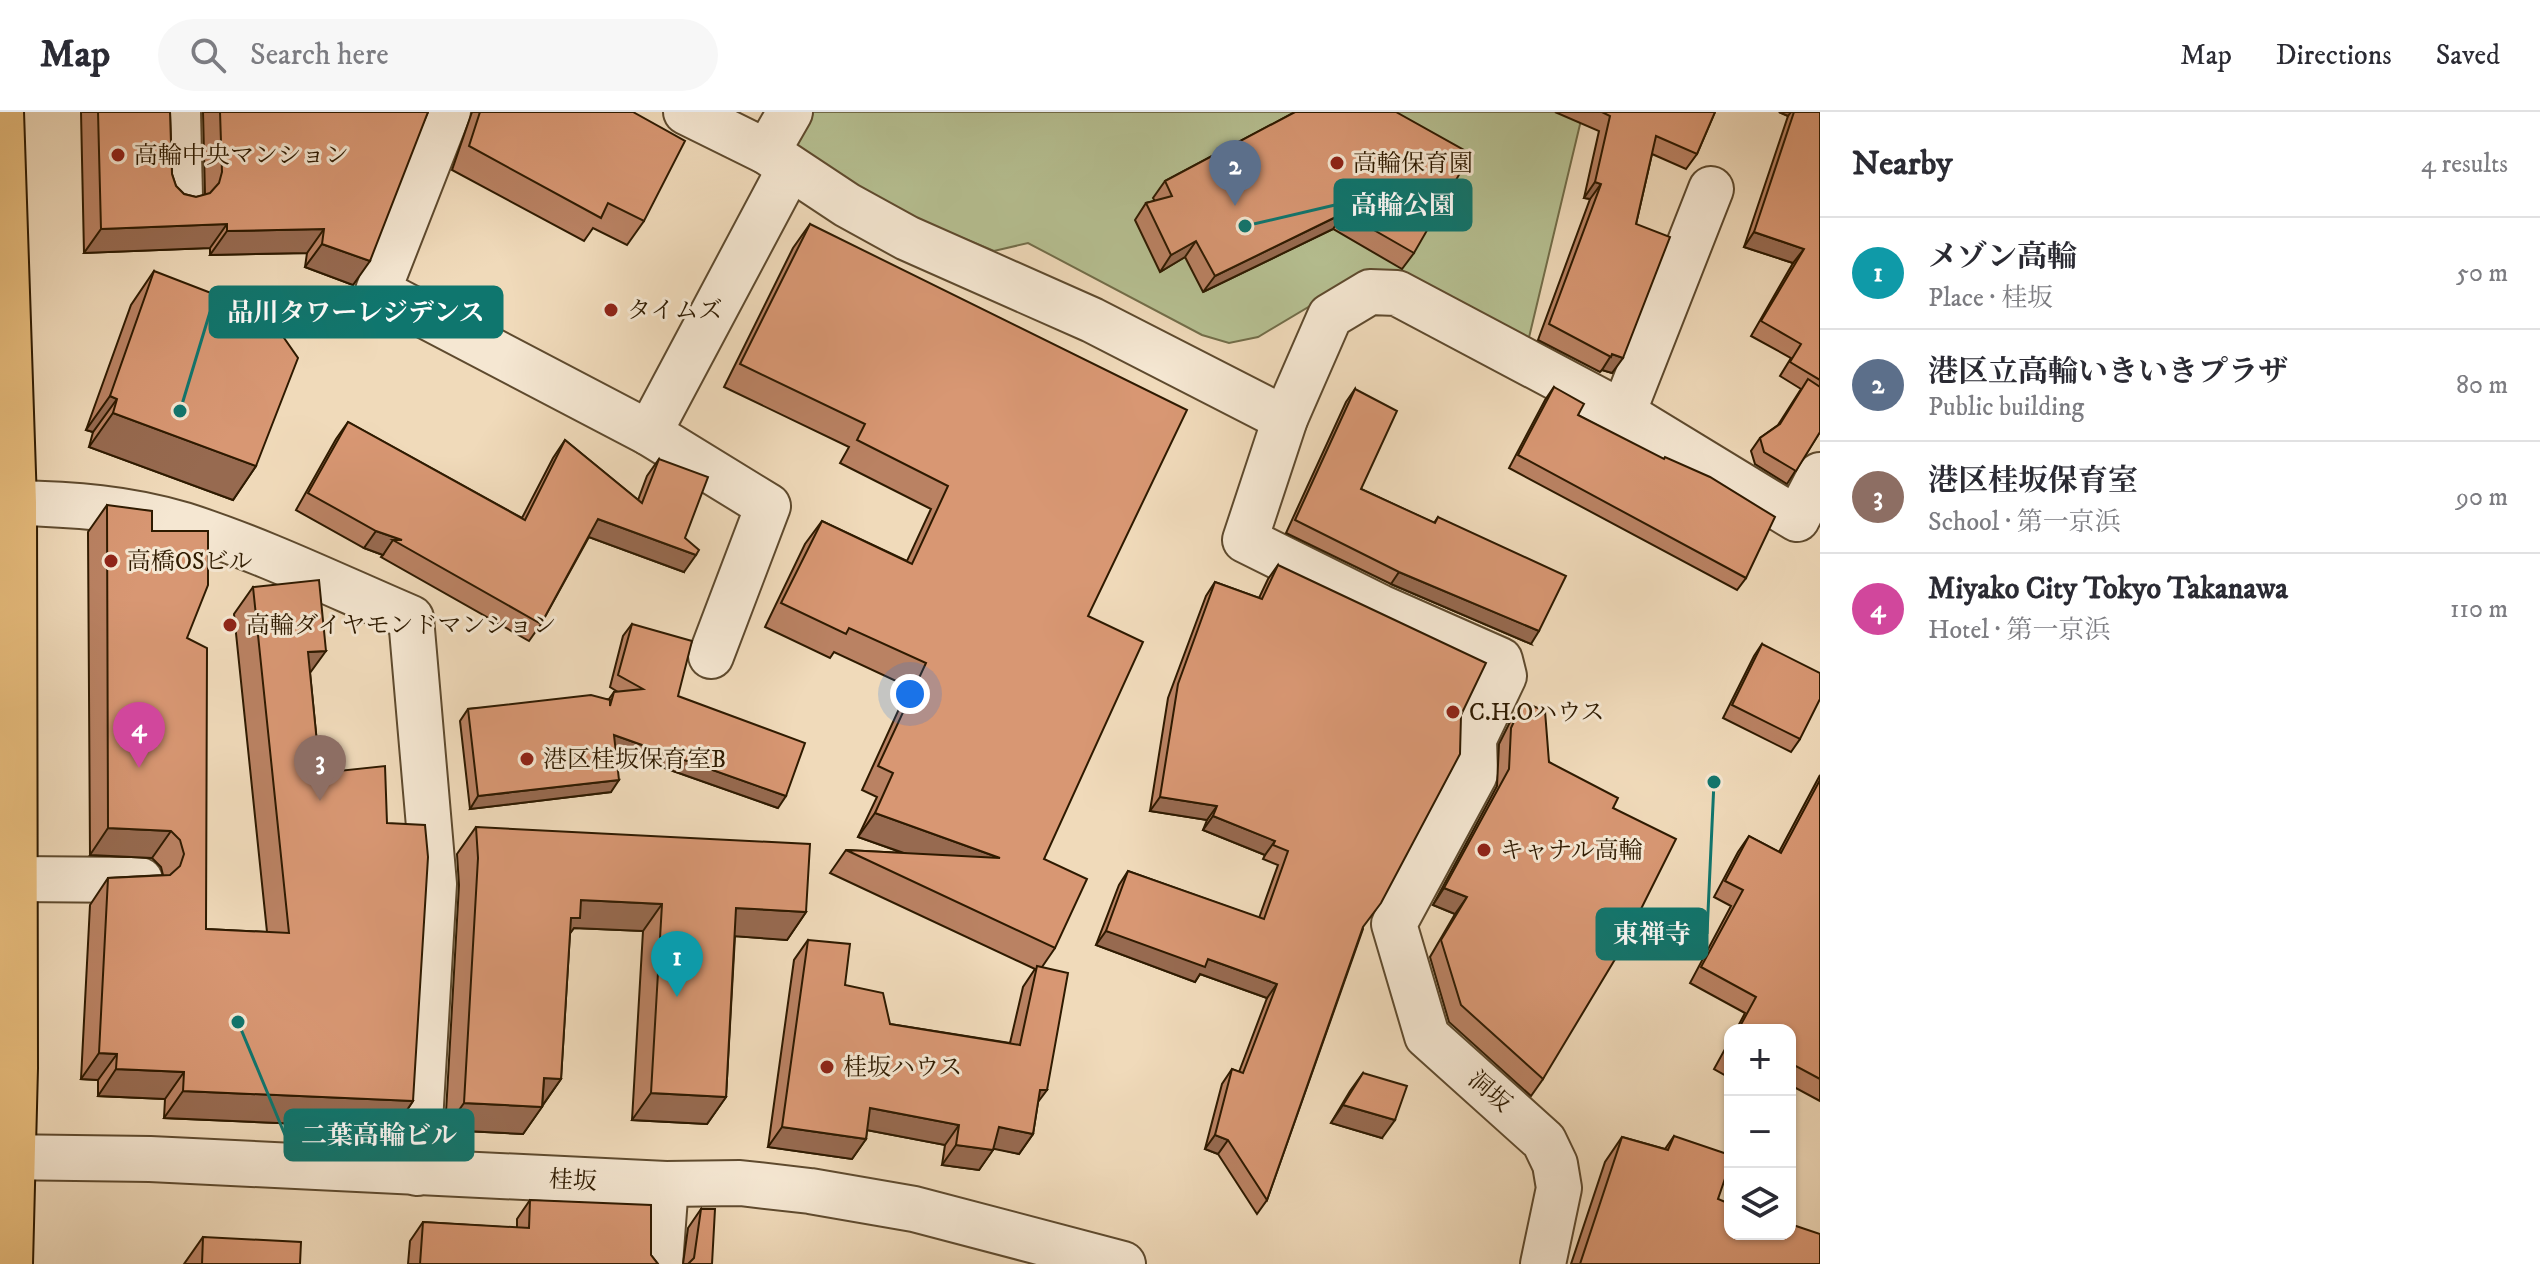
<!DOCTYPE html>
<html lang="en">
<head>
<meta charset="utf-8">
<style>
  :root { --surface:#fff; --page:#f7f7f7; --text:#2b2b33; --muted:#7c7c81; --line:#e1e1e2; --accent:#db2777 }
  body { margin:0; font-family:"IM FELL DW Pica","Noto Serif JP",serif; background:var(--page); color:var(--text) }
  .controls { position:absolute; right:24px; bottom:24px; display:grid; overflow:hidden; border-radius:16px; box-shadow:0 2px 6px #0004 }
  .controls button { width:72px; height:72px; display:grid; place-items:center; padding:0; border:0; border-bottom:2px solid var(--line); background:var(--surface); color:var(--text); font:40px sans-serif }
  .you { position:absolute; left:910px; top:582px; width:28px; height:28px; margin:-20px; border:6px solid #fff; border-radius:50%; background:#1a73e8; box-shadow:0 0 0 12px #1a73e833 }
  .badge { display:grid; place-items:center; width:52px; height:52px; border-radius:50%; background:var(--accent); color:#fff; font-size:26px; font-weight:700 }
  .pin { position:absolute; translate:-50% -66px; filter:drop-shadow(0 2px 4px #0008) }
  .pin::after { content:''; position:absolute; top:42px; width:28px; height:24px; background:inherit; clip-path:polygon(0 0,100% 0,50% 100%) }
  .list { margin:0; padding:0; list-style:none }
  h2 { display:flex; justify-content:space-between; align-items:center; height:104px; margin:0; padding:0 32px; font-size:34px }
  h2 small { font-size:26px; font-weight:400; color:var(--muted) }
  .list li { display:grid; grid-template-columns:52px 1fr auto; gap:24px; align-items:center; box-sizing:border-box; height:112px; padding:0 32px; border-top:2px solid var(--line) }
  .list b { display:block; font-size:30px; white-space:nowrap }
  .list p { margin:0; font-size:26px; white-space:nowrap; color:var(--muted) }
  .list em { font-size:26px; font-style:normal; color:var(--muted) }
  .icon { flex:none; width:44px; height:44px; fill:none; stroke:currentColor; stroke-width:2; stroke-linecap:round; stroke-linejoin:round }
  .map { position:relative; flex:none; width:1820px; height:1152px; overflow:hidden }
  header { display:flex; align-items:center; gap:48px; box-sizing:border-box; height:112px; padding:0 40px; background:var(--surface); border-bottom:2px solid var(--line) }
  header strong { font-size:38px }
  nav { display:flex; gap:44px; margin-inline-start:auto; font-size:28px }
  .search { width:560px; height:72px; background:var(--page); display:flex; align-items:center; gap:20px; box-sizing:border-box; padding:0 28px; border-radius:44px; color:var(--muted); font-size:30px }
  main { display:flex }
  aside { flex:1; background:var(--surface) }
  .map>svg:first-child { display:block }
  .green { fill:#b6c092; stroke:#726d49; stroke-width:2 }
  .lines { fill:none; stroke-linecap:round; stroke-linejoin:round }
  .minor-casing { stroke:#5e4a2e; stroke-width:48 }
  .highway-casing { stroke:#2e1a00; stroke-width:48 }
  .minor { stroke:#f5e7d2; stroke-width:44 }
  .highway { stroke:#e8bd7d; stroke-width:44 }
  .wall { fill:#ba8263; stroke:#2e1a00; stroke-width:2 }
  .shaded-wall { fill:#976a50; stroke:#2e1a00; stroke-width:2 }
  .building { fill:#d89773; stroke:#2e1a00; stroke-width:2 }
  .poi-dot { fill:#8f2418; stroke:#f5e7d2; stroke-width:3 }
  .labels { text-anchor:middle; stroke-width:6; stroke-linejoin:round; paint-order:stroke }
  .poi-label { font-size:24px; fill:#2e1a00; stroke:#f5e7d2; text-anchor:start }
  .street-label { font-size:24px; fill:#2e1a00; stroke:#f5e7d2 }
  .leader { fill:none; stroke:#0f766e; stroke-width:3 }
  .callout-dot { fill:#0f766e; stroke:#f5e7d2; stroke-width:3 }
  .callout { fill:#0f766e; stroke:#0f766e; stroke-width:3 }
  .callout-label { font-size:26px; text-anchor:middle; font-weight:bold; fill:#fff }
</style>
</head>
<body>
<header>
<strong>Map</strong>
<div class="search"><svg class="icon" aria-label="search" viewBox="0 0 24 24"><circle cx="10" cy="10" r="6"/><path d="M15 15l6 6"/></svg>Search here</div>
<nav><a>Map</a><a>Directions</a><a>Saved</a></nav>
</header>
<main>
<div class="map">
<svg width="1820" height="1152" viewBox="0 0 1820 1152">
  <rect width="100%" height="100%" fill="#f0daba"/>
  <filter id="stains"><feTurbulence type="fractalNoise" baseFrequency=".0025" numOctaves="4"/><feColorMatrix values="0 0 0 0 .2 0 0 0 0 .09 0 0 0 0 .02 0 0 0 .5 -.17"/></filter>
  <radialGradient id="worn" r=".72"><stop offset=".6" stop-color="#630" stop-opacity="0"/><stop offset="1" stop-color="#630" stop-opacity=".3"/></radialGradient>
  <!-- green -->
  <polygon class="green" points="798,0 1587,0 1582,4 1526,238 1369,159 1258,225 1229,231 1202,223 1028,131 994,139 893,97 781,28"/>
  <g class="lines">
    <!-- minor casing -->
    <g class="minor-casing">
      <g id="minor">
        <polyline points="178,0 180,84"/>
        <polyline points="448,0 378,179 649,321 790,56"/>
        <polyline points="686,0 767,40 847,93 907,126 1092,208 1285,307"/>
        <polyline points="767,40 790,0"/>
        <polyline points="1623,301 1711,77"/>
        <polyline points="649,321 768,394 711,544"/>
        <path d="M14,391c58,1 115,5 170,22 78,25 152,61 227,93l23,266 -17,289"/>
        <polyline points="15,767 140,768"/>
        <polyline points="0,1045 150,1047 666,1072 740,1071 810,1079 914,1097 1123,1152"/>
        <polyline points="660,1152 666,1072"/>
        <polyline points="1543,1152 1559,1076 1555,1052 1544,1029 1427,924 1394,812 1475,662 1474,627 1504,564 1500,548 1380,495 1245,428 1285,307 1330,204 1370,180 1397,181 1623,301 1797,407 1820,363"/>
      </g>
    </g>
    <!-- highway casing -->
    <g class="highway-casing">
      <polyline id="highway" points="1,0 14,391 15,956 10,1152"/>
    </g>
    <!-- minor -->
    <use href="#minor" class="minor"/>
    <!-- highway -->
    <use href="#highway" class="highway"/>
  </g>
  <!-- wall -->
  <g class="wall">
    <polygon points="81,0 170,0 172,62 176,74 184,82 196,85 205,83 203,0 428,0 353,173 305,155 307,141 210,143 210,136 84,141"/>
    <polygon points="472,0 633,0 644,109 627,133 593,116 584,129 452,58"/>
    <polygon points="1295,0 1414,141 1402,157 1333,117 1203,180 1185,145 1160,160 1135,108 1146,91 1155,89 1153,86 1165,69"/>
    <polygon points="1555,0 1715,0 1697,42 1686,57 1652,42 1636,112 1612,261 1602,258 1600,260 1538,228 1590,87 1584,86 1599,19"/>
    <polygon points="1779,0 1820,0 1820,320 1787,372 1755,352 1751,339 1760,326 1778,313 1801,277 1780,264 1791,246 1751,224 1793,151 1744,135 1788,4"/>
    <polygon points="810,112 1088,504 1044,747 1055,836 1042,855 1038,990 1033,1022 1019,1042 994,1036 979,1058 942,1053 945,1033 867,1018 866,1027 852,1047 768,1035 794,848 808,828 845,873 890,912 1010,931 1023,875 1035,857 830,761 846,738 903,741 858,725 877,685 862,678 909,575 834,540 830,546 765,515 805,432 822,409 907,449 931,397 840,351 849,335 724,275 793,136"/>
    <polygon points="154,159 256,354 233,388 89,335 93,320 86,318 131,193"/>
    <polygon points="1554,275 1578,303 1746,466 1737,478 1509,356 1545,288"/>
    <polygon points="1355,277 1361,377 1434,411 1438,405 1531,532 1391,472 1286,421 1346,290"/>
    <polygon points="348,310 522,406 553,346 565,328 638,388 647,364 659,347 685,426 684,460 589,425 541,512 529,529 381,445 383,443 364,436 296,398 336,327"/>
    <polygon points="107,393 152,419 187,526 206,817 267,820 234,502 253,475 310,561 320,661 387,711 413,989 395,1016 164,1006 165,987 98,984 98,968 81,967 90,793 108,766 163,763 161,755 152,746 90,743 88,420"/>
    <polygon points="1278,453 1363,817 1267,1088 1257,1102 1218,1042 1205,1037 1222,972 1232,957 1239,960 1267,886 1200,862 1195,870 1096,833 1119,773 1128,759 1259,806 1278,753 1263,747 1265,743 1203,718 1207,708 1150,699 1168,586 1206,484 1215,470 1259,486 1268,467"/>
    <polygon points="632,512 678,584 778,696 616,639 611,680 470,697 460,609 468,597 609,587 614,580 618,580 610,575 623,524"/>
    <polygon points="1762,532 1800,627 1791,640 1723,606 1754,544"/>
    <polygon points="1523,590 1549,650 1613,696 1543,967 1531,984 1449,910 1430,845 1455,802 1433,793 1497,674 1499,632 1512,606"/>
    <polygon points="1820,663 1820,989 1790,973 1790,918 1736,918 1745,901 1690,871 1731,794 1714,785 1738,740 1749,724 1779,740"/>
    <polygon points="476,715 806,800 787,828 735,824 726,985 707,1012 632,1008 643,819 574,816 570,821 561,967 523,1022 445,1018 459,773 457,742"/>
    <polygon points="1730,928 1730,966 1714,957"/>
    <polygon points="1363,961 1382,1026 1331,1011 1350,979"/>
    <polygon points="1674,1024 1718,1087 1820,1152 1571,1152 1605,1050 1622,1025 1665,1037"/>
    <polygon points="530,1088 651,1143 658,1152 408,1152 410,1129 423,1110 517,1116 517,1107"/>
    <polygon points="701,1097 712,1152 683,1152 688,1116"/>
    <polygon points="203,1125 300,1152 184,1152"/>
  </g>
  <!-- shaded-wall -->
  <g class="shaded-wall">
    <polygon points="1779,0 1791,0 1788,4"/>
    <polygon points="1595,70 1601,72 1590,87 1584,86"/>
    <polygon points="1344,101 1333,117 1203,180 1215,164"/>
    <polygon points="227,112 210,136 84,141 101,117"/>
    <polygon points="324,117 307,141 210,143 227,119"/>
    <polygon points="1754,120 1804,137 1793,151 1744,135"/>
    <polygon points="1196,129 1185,145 1160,160 1171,143"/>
    <polygon points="322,132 370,149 353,173 305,155"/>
    <polygon points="1612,242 1623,246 1612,261 1602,258"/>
    <polygon points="110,284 117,287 93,320 86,318"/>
    <polygon points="113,301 256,354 233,388 89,335"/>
    <polygon points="598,407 696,443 684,460 586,424"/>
    <polygon points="376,419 402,428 393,428 383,443 364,436"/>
    <polygon points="1399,460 1539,519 1531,532 1391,472"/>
    <polygon points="326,539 307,565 308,540"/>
    <polygon points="614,623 786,684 778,696 605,635"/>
    <polygon points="619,668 611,680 470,697 478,684"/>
    <polygon points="1160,685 1217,694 1207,708 1150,699"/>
    <polygon points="875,701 1000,746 984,769 858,725"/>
    <polygon points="1213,704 1275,729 1265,743 1203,718"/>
    <polygon points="108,716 171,719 152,746 90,743"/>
    <polygon points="1444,776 1467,785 1455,802 1433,793"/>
    <polygon points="581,788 662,792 643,819 574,816 561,834 552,833"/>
    <polygon points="736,796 806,800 787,828 717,823"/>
    <polygon points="1106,819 1208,847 1277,872 1267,886 1200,862 1195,870 1096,833"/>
    <polygon points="99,941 117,942 98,968 81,967"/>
    <polygon points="116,957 184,960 165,987 98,984"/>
    <polygon points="544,966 561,967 542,994"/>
    <polygon points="1040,978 1047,978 1032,998"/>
    <polygon points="183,979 413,989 395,1016 164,1006"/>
    <polygon points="651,981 726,985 707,1012 632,1008"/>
    <polygon points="464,991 542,995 523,1022 445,1018"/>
    <polygon points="1343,993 1395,1008 1382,1026 1331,1011"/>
    <polygon points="870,996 959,1013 945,1033 856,1016"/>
    <polygon points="782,1015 866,1027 852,1047 768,1035"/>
    <polygon points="999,1015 1033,1022 1019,1042 985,1035"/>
    <polygon points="1215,1023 1228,1028 1218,1042 1205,1037"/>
    <polygon points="956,1033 993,1038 979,1058 942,1053"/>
  </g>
  <!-- building -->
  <g class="building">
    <polygon points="98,0 170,0 172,62 176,74 184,82 196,85 210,81 219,71 222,60 220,0 428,0 370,149 322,132 324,117 227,119 227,112 101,117"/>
    <polygon points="480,0 633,0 685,29 644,109 608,91 601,106 469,34"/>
    <polygon points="1295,0 1396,0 1471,42 1414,141 1344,101 1215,164 1196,129 1171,143 1146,91 1172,84 1165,69"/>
    <polygon points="1602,0 1715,0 1697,42 1656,24 1636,112 1670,125 1623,246 1612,242 1611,245 1549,212 1601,72 1595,70 1610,4"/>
    <polygon points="1794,0 1820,0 1820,268 1790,250 1801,232 1761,209 1804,137 1754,120"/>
    <polygon points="810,112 1187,298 1088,504 1143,530 1044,747 1087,767 1055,836 846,738 1000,746 875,701 893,661 878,654 926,551 849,516 846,522 781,491 822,409 912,452 948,374 857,328 865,312 740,252"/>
    <polygon points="154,159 268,203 298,246 256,354 113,301 117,287 110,284"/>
    <polygon points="1808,267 1820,275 1820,320 1796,359 1764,340 1760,326 1780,312"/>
    <polygon points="1554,275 1584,292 1578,303 1664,347 1665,345 1710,365 1775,405 1746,466 1518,343"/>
    <polygon points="1355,277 1397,299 1361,377 1435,411 1438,405 1566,464 1539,519 1399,460 1295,408"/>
    <polygon points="348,310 525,408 565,328 642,391 659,347 708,365 685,426 699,438 696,443 598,407 541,512 393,428 402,428 376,419 308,381"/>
    <polygon points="107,393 152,399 152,419 208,419 208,473 187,526 207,536 206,817 289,821 253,475 319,468 326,539 308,540 320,661 385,654 387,711 425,713 428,745 413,989 183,979 184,960 116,957 117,942 99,941 108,766 170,763 180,754 184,742 180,728 171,719 108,716"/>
    <polygon points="1278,453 1486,551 1461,603 1460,642 1381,791 1363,815 1267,1088 1228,1028 1215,1023 1232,957 1243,961 1277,872 1208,847 1205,855 1106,819 1128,759 1264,807 1288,739 1273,733 1275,729 1213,704 1217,694 1160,685 1178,572 1215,470 1262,487"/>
    <polygon points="632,512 692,529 678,584 805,631 786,684 614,623 619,668 478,684 468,597 591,583 610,588 610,594 614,580 643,577 618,563"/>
    <polygon points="1762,532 1820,561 1820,587 1800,627 1732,593"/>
    <polygon points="1523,590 1545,599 1549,650 1618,686 1613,696 1676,727 1620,839 1543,967 1461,893 1441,828 1467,785 1444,776 1509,657 1511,616"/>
    <polygon points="1820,668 1820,967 1790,951 1790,918 1738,918 1756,885 1701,855 1743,778 1725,769 1749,724 1781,741"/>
    <polygon points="476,715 810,732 806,800 736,796 726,985 651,981 662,792 581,788 580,806 571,806 561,967 544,966 542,995 464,991 478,746"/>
    <polygon points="808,828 850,832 845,873 883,881 890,912 1020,933 1037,854 1068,861 1047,978 1040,978 1033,1022 999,1015 993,1038 956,1033 959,1013 870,996 866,1027 782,1015"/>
    <polygon points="1730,933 1730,944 1726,941"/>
    <polygon points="1363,961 1407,974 1395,1008 1343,993"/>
    <polygon points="1674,1024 1730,1043 1730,1052 1718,1087 1730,1092 1730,1122 1790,1122 1790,1112 1820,1122 1820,1152 1580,1152 1622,1025 1668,1038"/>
    <polygon points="530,1088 651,1093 651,1143 658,1152 420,1152 423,1110 529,1116"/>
    <polygon points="701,1097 715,1097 712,1152 688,1152 694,1146"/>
    <polygon points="203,1125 301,1130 300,1152 202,1152"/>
  </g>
  <!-- markers -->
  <g class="poi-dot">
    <circle cx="118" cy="43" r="8"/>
    <circle cx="1337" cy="51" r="8"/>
    <circle cx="611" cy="198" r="8"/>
    <circle cx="111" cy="449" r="8"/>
    <circle cx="230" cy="513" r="8"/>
    <circle cx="1453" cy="600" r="8"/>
    <circle cx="527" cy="647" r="8"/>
    <circle cx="1484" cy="738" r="8"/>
    <circle cx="827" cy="955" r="8"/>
  </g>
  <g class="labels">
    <!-- poi labels -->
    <g class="poi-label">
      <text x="134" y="51">高輪中央マンション</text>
      <text x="1353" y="59">高輪保育園</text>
      <text x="627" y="206">タイムズ</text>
      <text x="127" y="457">高橋OSビル</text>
      <text x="246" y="521">高輪ダイヤモンドマンション</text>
      <text x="1469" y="608">C.H.Oハウス</text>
      <text x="543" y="655">港区桂坂保育室B</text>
      <text x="1500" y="746">キャナル高輪</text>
      <text x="843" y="963">桂坂ハウス</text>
    </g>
    <!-- street labels -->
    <g class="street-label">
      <text transform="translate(1490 979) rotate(41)" y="8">洞坂</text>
      <text transform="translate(573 1068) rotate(3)" y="8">桂坂</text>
    </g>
  </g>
  <!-- callouts -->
  <path class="leader" d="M1245 114L1335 93M180 299L210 200M1714 670L1707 822M238 910L285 1023"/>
  <g class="callout-dot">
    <circle cx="1245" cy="114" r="8"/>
    <circle cx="180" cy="299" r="8"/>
    <circle cx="1714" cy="670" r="8"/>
    <circle cx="238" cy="910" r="8"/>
  </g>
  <g class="callout">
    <rect x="1335" y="68" width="136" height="50" rx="8"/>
    <rect x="210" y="175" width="292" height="50" rx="8"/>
    <rect x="1597" y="797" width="110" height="50" rx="8"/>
    <rect x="285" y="998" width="188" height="50" rx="8"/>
  </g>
  <g class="callout-label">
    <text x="1403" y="102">高輪公園</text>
    <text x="356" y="209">品川タワーレジデンス</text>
    <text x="1652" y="831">東禅寺</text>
    <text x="379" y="1032">二葉高輪ビル</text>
  </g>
  <rect width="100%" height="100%" filter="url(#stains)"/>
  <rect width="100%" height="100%" fill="url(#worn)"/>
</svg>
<div class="controls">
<button>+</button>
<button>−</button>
<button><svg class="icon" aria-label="layers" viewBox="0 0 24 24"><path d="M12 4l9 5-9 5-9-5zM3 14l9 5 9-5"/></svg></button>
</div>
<div class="you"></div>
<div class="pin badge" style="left:677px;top:885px;background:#0f9aa8">1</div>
<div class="pin badge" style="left:1235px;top:94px;background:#5c6f8a">2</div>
<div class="pin badge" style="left:320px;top:689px;background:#8d6e63">3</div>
<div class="pin badge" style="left:139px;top:656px;background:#d1479c">4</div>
</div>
<aside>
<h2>Nearby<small>4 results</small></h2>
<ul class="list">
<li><span class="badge" style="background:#0f9aa8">1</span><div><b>メゾン高輪</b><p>Place · 桂坂</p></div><em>50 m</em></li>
<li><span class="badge" style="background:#5c6f8a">2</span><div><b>港区立高輪いきいきプラザ</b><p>Public building</p></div><em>80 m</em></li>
<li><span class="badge" style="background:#8d6e63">3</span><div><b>港区桂坂保育室</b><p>School · 第一京浜</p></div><em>90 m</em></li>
<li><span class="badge" style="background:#d1479c">4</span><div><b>Miyako City Tokyo Takanawa</b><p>Hotel · 第一京浜</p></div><em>110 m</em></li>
</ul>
</aside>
</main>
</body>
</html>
